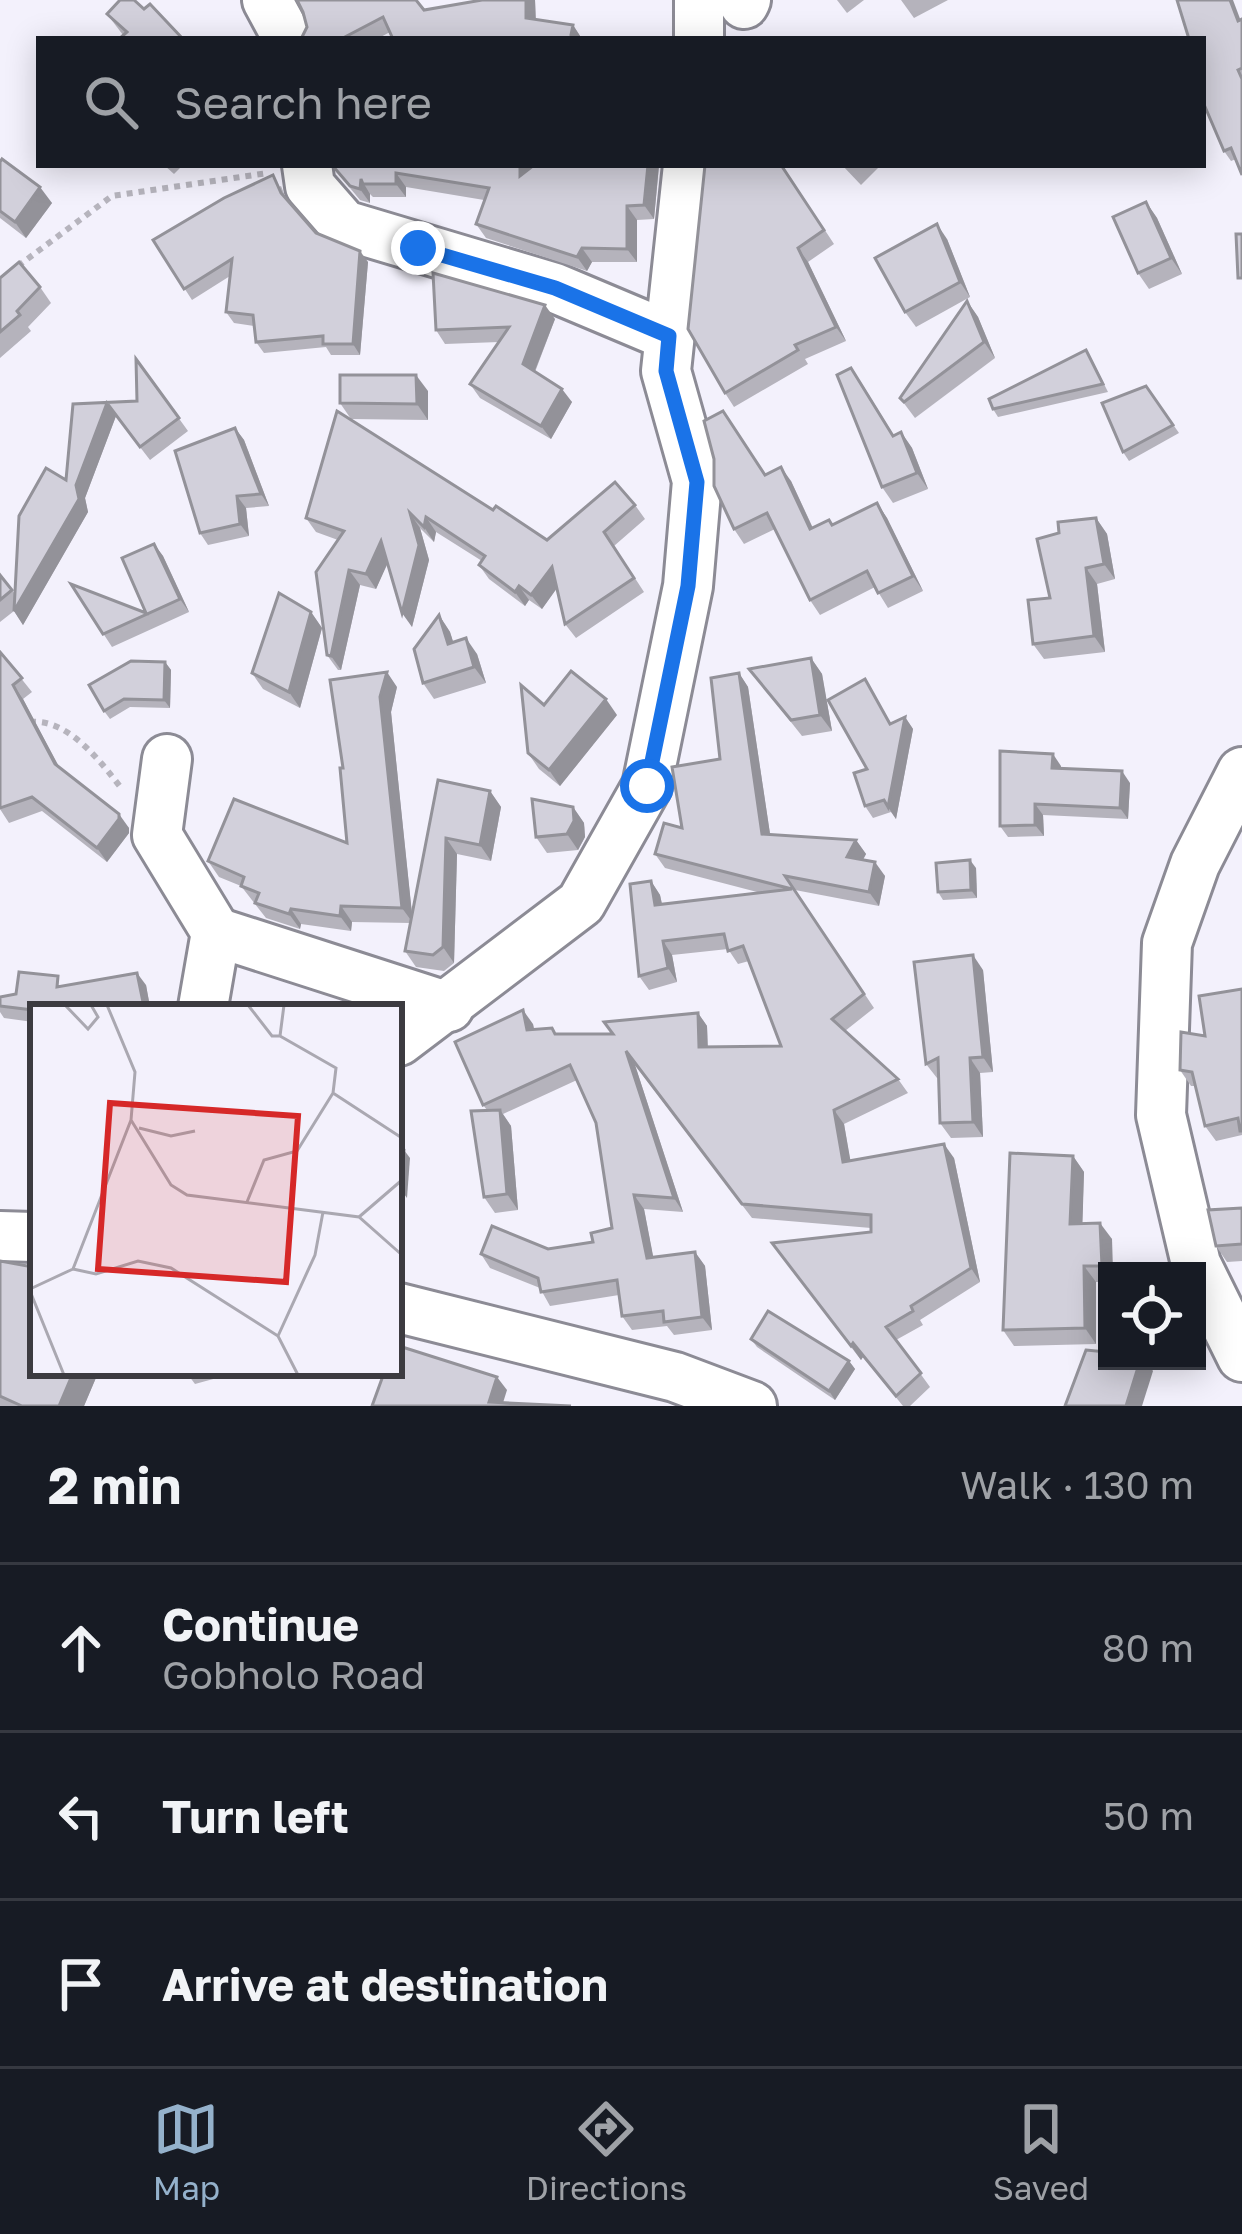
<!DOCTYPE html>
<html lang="en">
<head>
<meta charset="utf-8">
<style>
  :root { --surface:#171b24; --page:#242831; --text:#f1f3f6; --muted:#9ea1a6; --line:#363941; --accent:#94b1cb }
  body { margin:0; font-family:"Golos Text",sans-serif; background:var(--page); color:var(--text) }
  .controls { position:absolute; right:36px; bottom:36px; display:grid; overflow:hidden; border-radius:0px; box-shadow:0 6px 30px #0003 }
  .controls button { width:108px; height:108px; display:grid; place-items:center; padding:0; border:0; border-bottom:3px solid var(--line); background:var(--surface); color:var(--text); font:60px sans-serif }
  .stop { position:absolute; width:36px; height:36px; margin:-27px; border:9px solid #1a73e8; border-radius:50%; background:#fff }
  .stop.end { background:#1a73e8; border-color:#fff; box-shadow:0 3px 12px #0008 }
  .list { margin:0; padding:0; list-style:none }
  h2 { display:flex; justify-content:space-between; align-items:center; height:156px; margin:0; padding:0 48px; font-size:51px }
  h2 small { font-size:39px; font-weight:400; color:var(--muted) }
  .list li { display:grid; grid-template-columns:78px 1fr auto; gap:36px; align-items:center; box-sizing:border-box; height:168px; padding:0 48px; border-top:3px solid var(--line) }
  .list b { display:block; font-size:45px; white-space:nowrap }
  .list p { margin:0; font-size:39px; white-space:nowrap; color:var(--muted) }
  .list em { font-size:39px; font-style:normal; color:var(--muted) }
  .icon { flex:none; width:66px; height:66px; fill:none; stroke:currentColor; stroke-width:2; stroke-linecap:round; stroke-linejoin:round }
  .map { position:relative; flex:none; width:1242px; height:1406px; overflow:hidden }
  .search { position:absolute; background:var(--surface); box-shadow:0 6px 30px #0003; left:36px; right:36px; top:36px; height:132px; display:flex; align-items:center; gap:30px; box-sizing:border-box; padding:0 42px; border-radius:0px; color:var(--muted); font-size:45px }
  .sheet { height:660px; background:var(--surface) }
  nav { display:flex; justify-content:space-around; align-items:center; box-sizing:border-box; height:168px; border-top:3px solid var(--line); background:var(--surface); font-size:33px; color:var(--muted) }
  nav a { display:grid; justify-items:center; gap:6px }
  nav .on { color:var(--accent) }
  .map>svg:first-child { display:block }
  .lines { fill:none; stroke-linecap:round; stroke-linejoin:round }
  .minor-casing { stroke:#8c8b95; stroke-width:54 }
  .path { stroke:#b6b4bd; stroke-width:6; stroke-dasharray:6 6; stroke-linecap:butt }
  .minor { stroke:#fff; stroke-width:48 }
  .wall { fill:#b5b3bc }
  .shaded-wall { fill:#939299 }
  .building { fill:#d2d0db; stroke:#939299; stroke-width:3 }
  .route { stroke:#1a73e8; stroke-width:15 }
  .inset-road { fill:none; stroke:#aaa8b1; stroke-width:3 }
  .view { fill:#d62828; fill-opacity:0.15; stroke:#d62828; stroke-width:6 }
  .inset-edge { fill:none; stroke:#3c3b40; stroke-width:6 }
</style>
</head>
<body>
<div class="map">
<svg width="1242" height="1406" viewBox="0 0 1242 1406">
  <rect width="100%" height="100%" fill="#f3f1fc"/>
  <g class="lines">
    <!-- minor casing -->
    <g class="minor-casing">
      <g id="minor">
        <polyline points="267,0 288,39"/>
        <polyline points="744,4 746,0"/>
        <polyline points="699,39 699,0"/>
        <polyline points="307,165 310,186 344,225 555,288 669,336"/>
        <polyline points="167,759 157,835 216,932 203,1007"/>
        <polyline points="1242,772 1195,864 1167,943 1161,1115 1196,1264 1242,1357"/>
        <polyline points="216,932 449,1007"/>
        <polyline points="399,1041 581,903 647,786 688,586 697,481 666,371 688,165"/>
        <polyline points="0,1236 33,1237"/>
        <polyline points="399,1308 675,1377 752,1406"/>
      </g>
    </g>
    <!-- path -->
    <g class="path">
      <polyline points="18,266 112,196 268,173"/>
      <path d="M30,722c38,-4 71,40 92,67"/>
    </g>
    <!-- minor -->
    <use href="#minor" class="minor"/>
  </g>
  <!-- wall -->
  <g class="wall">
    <polygon points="535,0 536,20 573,25 582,39 390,32 377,39 301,39 307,27 303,12 424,10"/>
    <polygon points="837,0 864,0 847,13"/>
    <polygon points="901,0 948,0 914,18"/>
    <polygon points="107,14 183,39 123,35"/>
    <polygon points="1242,19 1242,175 1236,159 1231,161 1224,151 1203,39"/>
    <polygon points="0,162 52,203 26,238 0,218"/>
    <polygon points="164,165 183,165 174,174"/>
    <polygon points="331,165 530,165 530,168 659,165 654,219 637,220 637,262 592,262 587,271 486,238 476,224 484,200 406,187 406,197 373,197 370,194 370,203 360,200"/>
    <polygon points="782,165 834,244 808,262 846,341 805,359 808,364 734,407 725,393"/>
    <polygon points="842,165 881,165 861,185"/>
    <polygon points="281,186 287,201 316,233 368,262 360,355 331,355 326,347 264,353 256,342 254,326 234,323 226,312 230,276 192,300 153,240"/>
    <polygon points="1146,202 1157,218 1182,274 1149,289 1138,273"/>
    <polygon points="947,239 970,297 916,327 905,312"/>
    <polygon points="0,278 40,287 51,303 28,327 31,331 0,358"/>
    <polygon points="967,301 978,317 995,358 915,418 900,398"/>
    <polygon points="555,319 535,372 572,402 551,439 480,398 470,384 499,342 445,344 436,330"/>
    <polygon points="1091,358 1108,392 998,417 993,409"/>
    <polygon points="136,359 188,431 150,460 116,416 85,498 88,512 23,625 14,611 0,622 0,575 15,594 66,480 73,404 137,401"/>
    <polygon points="862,384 894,436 901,432 912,448 928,489 893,503 882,487"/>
    <polygon points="1146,386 1179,433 1129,461 1123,452"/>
    <polygon points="428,391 428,420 351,419 493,510 547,540 635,505 645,519 614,546 644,592 576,638 565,624 557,588 542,609 529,600 525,606 489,579 479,565 482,561 436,532 434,542 420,528 429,560 412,627 387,563 376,589 360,585 341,670 338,670 327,655 338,540 316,532 306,518 351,419 340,403"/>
    <polygon points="235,428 244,440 269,506 246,508 249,536 208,545 200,533"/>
    <polygon points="714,459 791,481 813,528 833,525 877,503 887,518 923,591 888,608 875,587 820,615 810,600 775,529 744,544 734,529"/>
    <polygon points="1096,518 1107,534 1115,579 1097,584 1105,652 1044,659 1033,644 1050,598 1059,533"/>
    <polygon points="154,544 163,556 189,612 112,647 71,584 146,613"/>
    <polygon points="311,612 322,628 300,708 263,689 252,673"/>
    <polygon points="439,615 450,632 453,642 477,654 486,683 434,699 423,683"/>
    <polygon points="0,652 32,692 23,699 59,767 129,828 129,833 107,862 42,811 9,823 0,809"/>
    <polygon points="811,658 822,674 832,731 802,736 749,669"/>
    <polygon points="165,662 171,670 170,708 130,707 110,719 104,711"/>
    <polygon points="739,673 748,687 770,834 856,840 866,854 863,860 885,876 879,906 795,890 874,1008 845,1031 898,1079 908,1093 844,1124 850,1160 954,1158 980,1282 920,1320 923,1325 896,1340 930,1387 910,1406 903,1406 863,1357 861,1360 782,1257 871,1232 871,1228 752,1218 635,1065 683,1212 644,1209 653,1257 695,1252 705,1266 712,1330 674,1335 667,1326 632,1330 622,1316 619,1295 550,1306 540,1288 490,1268 481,1254 548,1249 593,1242 612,1228 596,1123 577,1080 503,1114 511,1126 518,1210 495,1213 484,1197 487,1110 483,1105 533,1024 534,1030 552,1028 556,1034 612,1034 698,1013 707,1026 708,1047 781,1046 749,961 738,964 728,949 672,955 677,982 649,990 639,976 651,881 660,895 662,904 761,893 665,868 655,854 682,828 720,759"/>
    <polygon points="865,679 891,724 905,717 913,729 896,819 891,812 873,818 865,806 867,769"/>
    <polygon points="397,687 391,712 412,915 438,780 490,791 501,807 491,861 457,854 454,963 444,971 416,967 405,951 411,923 352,922 351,931 301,924 300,929 266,918 241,886 219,877 208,861 347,843 343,768"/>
    <polygon points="617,715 560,786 539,769 528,753"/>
    <polygon points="1061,766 1061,768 1130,783 1128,819 1043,815 1044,836 1008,837 1000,826"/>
    <polygon points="573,807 584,823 585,837 578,850 547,853 536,837"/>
    <polygon points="976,868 977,898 943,900 938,892"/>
    <polygon points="983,970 993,1072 980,1073 983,1137 951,1138 940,1123 938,1078 937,1078 926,1064"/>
    <polygon points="64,985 146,985 150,1007 33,1007 33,1022 4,1018 0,1012 0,997"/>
    <polygon points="1242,989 1242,1135 1216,1141 1205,1126 1195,1086 1191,1086 1180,1070"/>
    <polygon points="1073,1156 1084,1172 1082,1223 1112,1239 1107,1282 1096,1282 1096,1344 1014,1346 1003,1330"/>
    <polygon points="1242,1208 1242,1261 1227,1262 1216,1246"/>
    <polygon points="0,1261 33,1373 98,1373 84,1406 0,1406"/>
    <polygon points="751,1339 849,1361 855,1369 835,1400 757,1347"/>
    <polygon points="190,1373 235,1373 195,1384 189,1376"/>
  </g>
  <!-- shaded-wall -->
  <g class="shaded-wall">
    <polygon points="526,0 535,0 536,32 526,18"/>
    <polygon points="1230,0 1233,0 1242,24 1238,21"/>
    <polygon points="573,25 582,39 574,39 571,35"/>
    <polygon points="520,165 530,165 530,190 520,176"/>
    <polygon points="648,165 659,165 654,219 644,205"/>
    <polygon points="396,173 406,187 406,197 396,184"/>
    <polygon points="361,179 370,194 370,203 360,189"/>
    <polygon points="40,187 52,203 26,238 15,222"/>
    <polygon points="1146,202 1157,218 1182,274 1171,258"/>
    <polygon points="627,206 637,220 637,262 627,249"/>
    <polygon points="937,224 947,239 970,297 960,282"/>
    <polygon points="582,248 592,262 587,271 577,257"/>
    <polygon points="798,248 808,262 846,341 836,327"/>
    <polygon points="360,251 368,262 360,355 353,344"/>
    <polygon points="967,301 978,317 995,358 984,342"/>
    <polygon points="545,305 555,319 532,378 523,364"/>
    <polygon points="416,375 428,391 428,420 417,404"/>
    <polygon points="562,389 572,402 551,439 541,426"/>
    <polygon points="107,403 116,416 85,498 88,512 23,625 14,611 76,485"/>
    <polygon points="235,428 244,440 269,506 261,494"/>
    <polygon points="901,432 912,448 928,489 917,473"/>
    <polygon points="781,467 791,481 820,544 810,529"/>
    <polygon points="237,496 246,508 249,536 240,524"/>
    <polygon points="877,503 887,518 923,591 913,576"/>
    <polygon points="410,513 420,528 429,560 412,627 402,613"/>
    <polygon points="426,517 436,532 434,542 424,527"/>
    <polygon points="1096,518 1107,534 1115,579 1104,564"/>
    <polygon points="381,541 391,556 376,589 366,574"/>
    <polygon points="154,544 163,556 189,612 180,599"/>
    <polygon points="552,567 562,581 542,609 531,595"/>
    <polygon points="1086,568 1097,584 1105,652 1094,636"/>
    <polygon points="349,570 360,585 341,670 331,656"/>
    <polygon points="519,586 529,600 525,606 515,592"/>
    <polygon points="311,612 322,628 300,708 289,692"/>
    <polygon points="439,615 450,632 459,660 448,644"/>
    <polygon points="466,638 477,654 486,683 474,667"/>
    <polygon points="811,658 822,674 832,731 820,715"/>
    <polygon points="165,662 171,670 170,708 164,700"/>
    <polygon points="387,672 397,687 391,712 413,923 402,908 380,697"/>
    <polygon points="739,673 748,687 772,847 762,834"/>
    <polygon points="13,685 23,699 65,778 55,764"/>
    <polygon points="606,699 617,715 560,786 549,770"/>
    <polygon points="905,717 913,729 896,819 888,807"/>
    <polygon points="1053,754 1061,766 1060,779 1052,768"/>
    <polygon points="1122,771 1130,783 1128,819 1120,808"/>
    <polygon points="490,791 501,807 491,861 480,845"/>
    <polygon points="1035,804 1043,815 1044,836 1035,825"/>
    <polygon points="573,807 584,823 585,837 578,850 567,834"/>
    <polygon points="119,814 129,828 129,833 107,862 97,848"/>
    <polygon points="446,838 457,854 454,963 443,947"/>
    <polygon points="856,840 866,854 857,870 847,857"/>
    <polygon points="970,860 976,868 977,898 971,890"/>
    <polygon points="875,862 885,876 879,906 869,892"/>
    <polygon points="651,881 660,895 665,919 655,905"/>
    <polygon points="341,906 352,922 351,931 340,916"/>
    <polygon points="291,909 301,924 300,929 289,914"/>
    <polygon points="663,941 672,955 677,982 668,968"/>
    <polygon points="973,955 983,970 993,1072 983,1057"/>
    <polygon points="137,973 146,985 150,1007 144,1007"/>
    <polygon points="523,1010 533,1024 537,1044 527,1030"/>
    <polygon points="698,1013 707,1026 708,1061 699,1047"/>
    <polygon points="626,1051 635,1065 683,1212 674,1198"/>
    <polygon points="970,1058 980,1073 983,1137 973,1122"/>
    <polygon points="500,1110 511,1126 518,1210 507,1194"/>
    <polygon points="834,1110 844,1124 853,1175 843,1162"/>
    <polygon points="944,1144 954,1158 980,1282 971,1268"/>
    <polygon points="404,1150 410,1158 407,1198 401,1190"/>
    <polygon points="1073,1156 1084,1172 1082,1240 1070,1224"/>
    <polygon points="634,1195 644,1209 656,1271 647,1258"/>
    <polygon points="1100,1223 1112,1239 1113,1271 1107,1272 1102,1266"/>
    <polygon points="695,1252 705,1266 712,1330 702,1317"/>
    <polygon points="1084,1266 1096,1282 1096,1344 1085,1328"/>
    <polygon points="853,1343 863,1357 861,1360 851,1346"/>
    <polygon points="849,1361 855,1369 835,1400 829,1391"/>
    <polygon points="1140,1361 1146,1361 1153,1371 1142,1406 1126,1406"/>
    <polygon points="73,1373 98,1373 84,1406 59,1406"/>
    <polygon points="497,1377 507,1390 502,1406 489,1402"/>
  </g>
  <!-- building -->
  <g class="building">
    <polygon points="120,0 134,0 144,9 150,4 183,39 119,39 127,32 107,14"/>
    <polygon points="297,0 416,0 424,10 482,0 526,0 526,18 573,25 571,35 576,39 393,39 383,17 341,39 301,39 307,27 303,12"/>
    <polygon points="1177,0 1230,0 1238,21 1242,19 1242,68 1238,70 1242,79 1242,175 1231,148 1224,151 1203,102 1203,39 1189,39"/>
    <polygon points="2,159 40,187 15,222 0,211 0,162"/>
    <polygon points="332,165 520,165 520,176 534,165 648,165 644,205 627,206 627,249 582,248 577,257 476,224 489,188 396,173 396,184 363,184 361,179 360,189 350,186"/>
    <polygon points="705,165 781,165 824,230 798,248 836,327 795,345 798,350 725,393 688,329"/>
    <polygon points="273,175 281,193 316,233 360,251 353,344 323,344 323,336 256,342 253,315 226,312 232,259 184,289 153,240 224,198"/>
    <polygon points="1146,202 1171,258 1138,273 1113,217"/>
    <polygon points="937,224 960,282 905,312 875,258"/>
    <polygon points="1236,234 1242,234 1242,278 1238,278"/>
    <polygon points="19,262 40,287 17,311 20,315 0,332 0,278"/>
    <polygon points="433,273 545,305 523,364 562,389 541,426 470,384 509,327 436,330"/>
    <polygon points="967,301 984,342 904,402 900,398"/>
    <polygon points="1086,350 1103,384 993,409 989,399"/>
    <polygon points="136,359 179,418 140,447 107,403 76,485 79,499 14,611 19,516 46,468 66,480 73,404 137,401"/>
    <polygon points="851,368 893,436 901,432 917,473 882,487 837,375"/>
    <polygon points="340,375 416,375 417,404 340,403"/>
    <polygon points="1146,386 1173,425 1123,452 1102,403"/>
    <polygon points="337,411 493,510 496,506 547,540 615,482 635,505 604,532 634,578 565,624 552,567 531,595 519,586 515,592 479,565 485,556 426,517 424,527 410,513 419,545 402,613 381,541 366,574 349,570 331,656 327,655 316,572 344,531 306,518"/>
    <polygon points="723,411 765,475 781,467 810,529 829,520 832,525 877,503 913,576 878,593 867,571 810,600 767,513 734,529 714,486 714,459 704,421"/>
    <polygon points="235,428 261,494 237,496 240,524 200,533 175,451"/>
    <polygon points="1096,518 1104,564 1086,568 1094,636 1033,644 1028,600 1050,598 1037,539 1059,533 1058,522"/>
    <polygon points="154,544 180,599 103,634 71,584 146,613 122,558"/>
    <polygon points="0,575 12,590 0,600"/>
    <polygon points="279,593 311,612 289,692 252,673"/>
    <polygon points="439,615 448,644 466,638 474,667 423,683 414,649"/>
    <polygon points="0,652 22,678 13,685 55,764 119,814 119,819 97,848 32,797 0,808"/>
    <polygon points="811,658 820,715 791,720 749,669"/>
    <polygon points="131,661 165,662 164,700 124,699 104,711 89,685"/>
    <polygon points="571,671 606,699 549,770 528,753 521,685 544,705"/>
    <polygon points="387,672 380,697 402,908 341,906 340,916 291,909 289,914 255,903 259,893 241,886 244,877 208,861 234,799 347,843 340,768 343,768 330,680"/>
    <polygon points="739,673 762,834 856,840 847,857 875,862 869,892 785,876 864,994 832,1019 898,1079 834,1110 843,1162 944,1144 971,1268 911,1306 913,1311 886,1327 921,1373 896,1396 853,1343 851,1346 772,1243 871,1232 871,1215 742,1204 626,1051 674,1198 634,1195 647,1258 695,1252 702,1317 664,1322 663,1311 622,1316 617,1280 541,1292 538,1278 481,1254 492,1226 548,1249 593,1242 591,1233 612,1228 596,1123 570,1065 483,1105 455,1042 523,1010 527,1030 552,1028 555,1034 613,1034 604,1022 698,1013 699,1047 781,1046 743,946 728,951 724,934 663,941 668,968 639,976 630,884 651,881 655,905 792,889 655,854 664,823 682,828 672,767 720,759 711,678"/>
    <polygon points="865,679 890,724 905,717 888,807 884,800 865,806 854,773 867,769 828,700"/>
    <polygon points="1000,751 1053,754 1052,768 1122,771 1120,808 1035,804 1035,825 1000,826"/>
    <polygon points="438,780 490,791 480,845 446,838 443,947 433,955 405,951"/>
    <polygon points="532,799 573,807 574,821 567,834 536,837"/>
    <polygon points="970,860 971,890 938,892 936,863"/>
    <polygon points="973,955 983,1057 970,1058 973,1122 940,1123 938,1058 926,1064 914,962"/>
    <polygon points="19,972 58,976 57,987 137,973 144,1007 33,1007 33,1010 0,1006 0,997 16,994"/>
    <polygon points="1242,989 1242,1131 1240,1131 1238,1118 1205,1126 1192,1072 1180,1070 1181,1032 1205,1036 1199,996"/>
    <polygon points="500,1110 507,1194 484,1197 471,1111"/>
    <polygon points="399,1148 404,1150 401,1190 399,1189"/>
    <polygon points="1010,1153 1073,1156 1070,1224 1100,1223 1102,1266 1084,1266 1085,1328 1003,1330"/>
    <polygon points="1242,1208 1242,1244 1216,1246 1208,1210"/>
    <polygon points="0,1261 33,1267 33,1373 73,1373 59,1406 22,1406 0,1396"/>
    <polygon points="768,1311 849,1361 829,1391 751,1339"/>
    <polygon points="399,1346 497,1377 489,1402 571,1406 372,1406 384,1373 399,1373"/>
    <polygon points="1086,1350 1107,1352 1107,1361 1140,1361 1126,1406 1065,1406"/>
  </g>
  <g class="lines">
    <!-- route -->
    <polyline class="route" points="418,248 555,288 669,336 666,371 697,482 688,586 647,786"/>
  </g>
  <!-- overview -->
  <g transform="translate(30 1004)">
    <rect width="372" height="372" fill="#f3f1fc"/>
    <path class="inset-road" d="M35,1l23,24 10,-12 -7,-12M218,1l24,31h8l4,-31M250,32l56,32 -3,25 69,45M101,116l40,65 16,10 172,22 43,38M109,124l32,8 24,-5M217,198l17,-42 33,-9 36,-58M329,213l43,-37M43,265l23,5 42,-13 33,7 107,68 20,39M0,285l43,-20 58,-149 4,-48 -28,-67M0,287l34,84M248,332l37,-81 8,-43"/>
    <path class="view" d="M80,99l188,13 -12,166 -188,-13z"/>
    <rect width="372" height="372" class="inset-edge"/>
  </g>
</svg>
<div class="controls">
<button><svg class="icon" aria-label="locate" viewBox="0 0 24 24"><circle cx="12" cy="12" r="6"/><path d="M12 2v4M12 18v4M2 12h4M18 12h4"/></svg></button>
</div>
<div class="stop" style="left:647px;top:786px"></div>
<div class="stop end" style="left:418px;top:248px"></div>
<div class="search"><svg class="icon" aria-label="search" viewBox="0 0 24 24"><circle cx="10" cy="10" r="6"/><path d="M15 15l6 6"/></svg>Search here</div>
</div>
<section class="sheet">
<h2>2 min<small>Walk · 130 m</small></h2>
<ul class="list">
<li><svg class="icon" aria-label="ahead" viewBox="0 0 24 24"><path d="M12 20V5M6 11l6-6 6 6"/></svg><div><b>Continue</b><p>Gobholo Road</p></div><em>80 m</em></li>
<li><svg class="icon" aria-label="left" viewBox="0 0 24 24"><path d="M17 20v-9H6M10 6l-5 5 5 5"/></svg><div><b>Turn left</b></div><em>50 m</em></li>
<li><svg class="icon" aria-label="arrive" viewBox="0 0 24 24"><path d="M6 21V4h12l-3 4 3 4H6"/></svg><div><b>Arrive at destination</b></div></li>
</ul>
</section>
<nav>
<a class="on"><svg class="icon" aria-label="map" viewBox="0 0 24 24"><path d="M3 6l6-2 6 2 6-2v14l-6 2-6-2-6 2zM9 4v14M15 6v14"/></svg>Map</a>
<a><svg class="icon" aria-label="directions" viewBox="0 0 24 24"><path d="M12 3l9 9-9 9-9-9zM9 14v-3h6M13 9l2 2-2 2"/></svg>Directions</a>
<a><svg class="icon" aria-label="saved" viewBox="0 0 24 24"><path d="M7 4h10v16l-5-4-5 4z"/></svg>Saved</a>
</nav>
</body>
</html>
